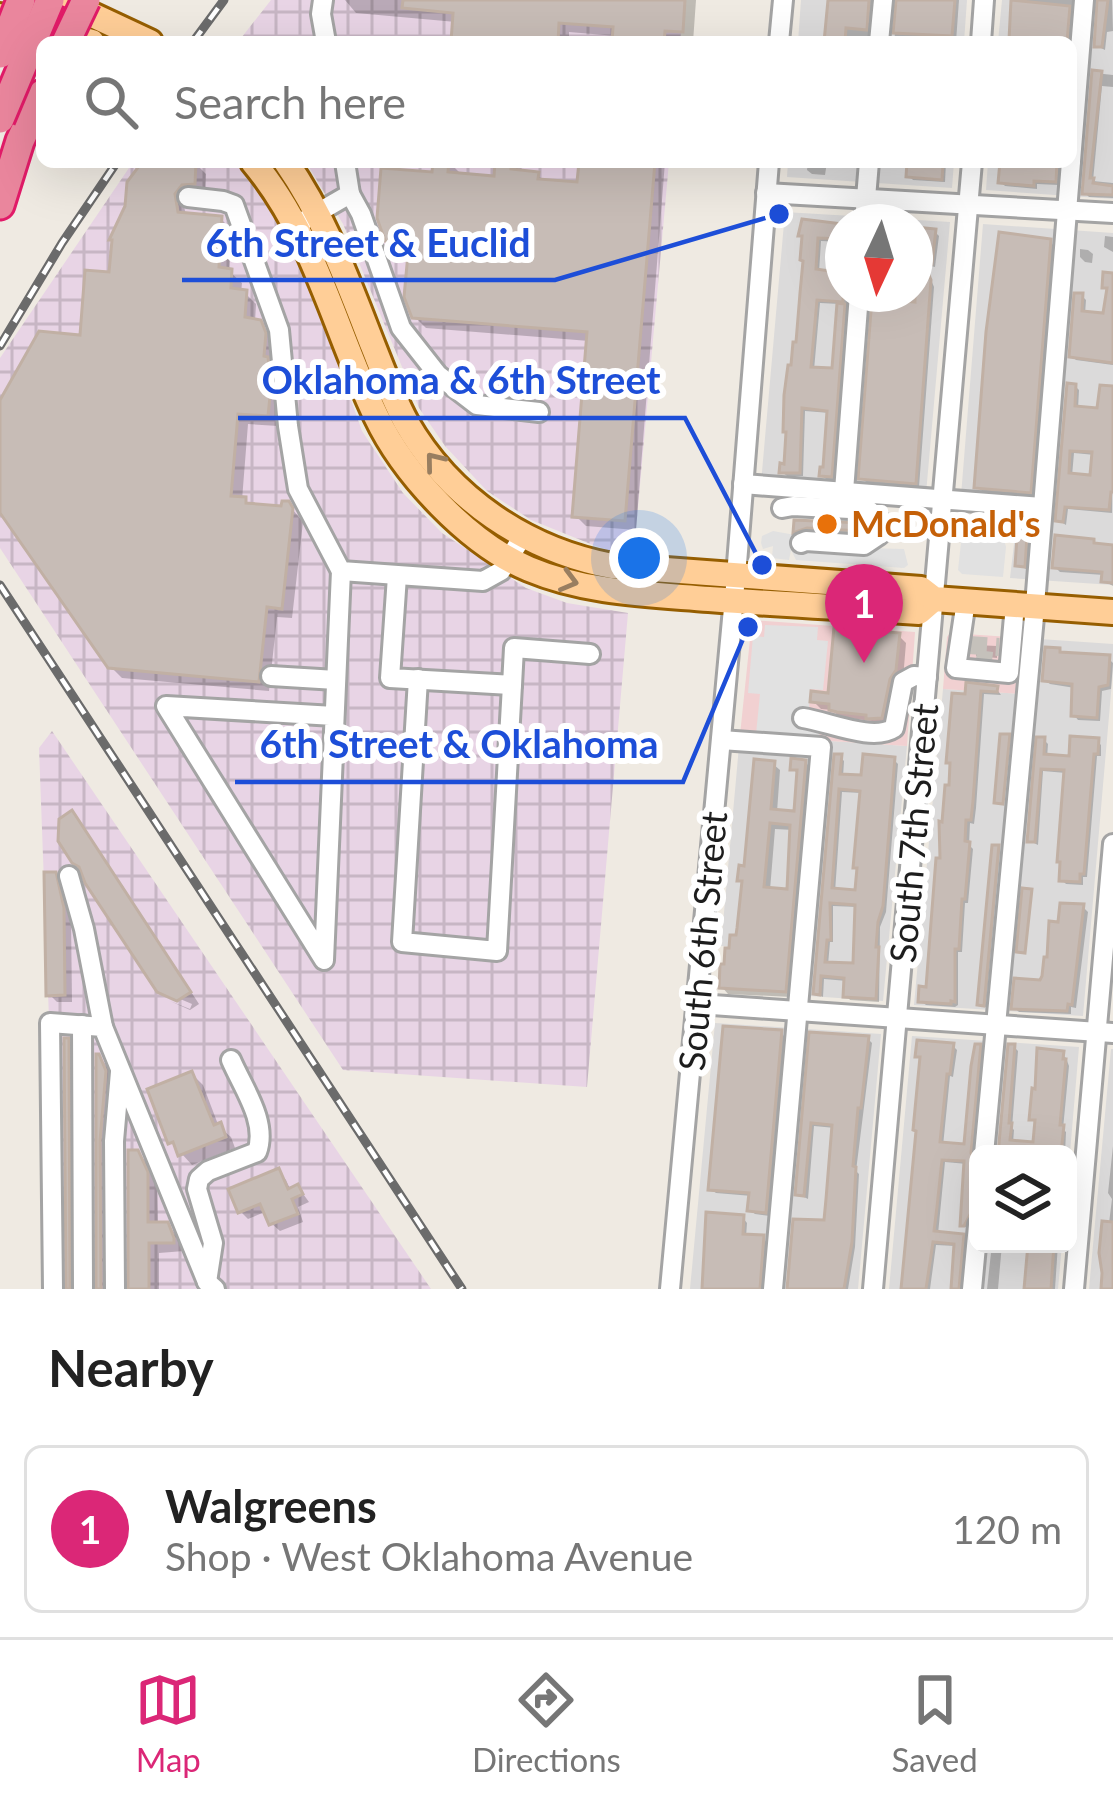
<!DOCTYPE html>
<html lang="en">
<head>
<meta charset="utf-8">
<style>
  :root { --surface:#fff; --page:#f6f6f6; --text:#222; --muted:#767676; --line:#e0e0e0; --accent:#db2777 }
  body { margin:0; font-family:Lato,sans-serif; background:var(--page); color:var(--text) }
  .controls { position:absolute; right:36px; bottom:36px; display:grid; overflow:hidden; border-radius:18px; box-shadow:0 12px 48px #0002 }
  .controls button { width:108px; height:108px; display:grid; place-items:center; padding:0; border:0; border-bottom:3px solid var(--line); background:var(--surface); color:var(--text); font:60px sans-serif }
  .compass { position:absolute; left:825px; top:204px; width:108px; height:108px; border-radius:50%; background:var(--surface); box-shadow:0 12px 48px #0002; rotate:184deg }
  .you { position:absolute; left:639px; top:558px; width:42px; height:42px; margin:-30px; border:9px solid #fff; border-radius:50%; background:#1a73e8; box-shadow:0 0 0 18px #1a73e833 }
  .badge { display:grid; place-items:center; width:78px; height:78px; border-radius:50%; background:var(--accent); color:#fff; font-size:39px; font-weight:700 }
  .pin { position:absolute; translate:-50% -99px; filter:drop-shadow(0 3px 6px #0008) }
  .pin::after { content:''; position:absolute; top:63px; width:42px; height:36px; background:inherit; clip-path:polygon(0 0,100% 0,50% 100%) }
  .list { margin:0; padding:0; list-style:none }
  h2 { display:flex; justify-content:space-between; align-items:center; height:156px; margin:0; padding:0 48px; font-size:51px }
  h2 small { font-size:39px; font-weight:400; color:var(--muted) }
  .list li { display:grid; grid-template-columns:78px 1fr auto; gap:36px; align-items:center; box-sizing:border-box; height:168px; margin:0 24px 24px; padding:0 24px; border:3px solid var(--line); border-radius:18px }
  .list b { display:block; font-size:45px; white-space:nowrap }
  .list p { margin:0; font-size:39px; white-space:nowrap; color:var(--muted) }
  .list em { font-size:39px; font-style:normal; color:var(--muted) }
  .icon { flex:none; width:66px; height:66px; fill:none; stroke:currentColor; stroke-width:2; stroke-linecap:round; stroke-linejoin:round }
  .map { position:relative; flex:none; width:1113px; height:1289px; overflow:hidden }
  .search { position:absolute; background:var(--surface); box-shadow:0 12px 48px #0002; left:36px; right:36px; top:36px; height:132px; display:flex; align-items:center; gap:30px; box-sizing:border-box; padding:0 42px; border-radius:18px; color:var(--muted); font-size:45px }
  .sheet { height:348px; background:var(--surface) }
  nav { display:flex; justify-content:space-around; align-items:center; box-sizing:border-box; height:168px; border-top:3px solid var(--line); background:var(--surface); font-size:33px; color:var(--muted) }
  nav a { display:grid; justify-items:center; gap:6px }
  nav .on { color:var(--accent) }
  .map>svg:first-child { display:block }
  .residential { fill:#dbdada; fill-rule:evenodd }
  .commercial { fill:#f1d0d1 }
  .industrial { fill:url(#industrial-grid) }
  .parking { fill:#e1e1e1 }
  .shadow { fill:#0003; fill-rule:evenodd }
  .building { fill:#c7bcb6; stroke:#c1b0a4; stroke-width:3; fill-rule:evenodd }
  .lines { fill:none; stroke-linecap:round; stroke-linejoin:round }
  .minor-tunnel { stroke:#c5c1bb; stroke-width:18; stroke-dasharray:18 9; stroke-linecap:butt }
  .minor-casing { stroke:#a4a4a4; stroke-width:24 }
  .major-casing { stroke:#965e00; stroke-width:30 }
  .highway-casing { stroke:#e11b68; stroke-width:33 }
  .minor { stroke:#fff; stroke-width:18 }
  .major { stroke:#ffce97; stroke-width:24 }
  .highway { stroke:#ea869d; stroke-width:27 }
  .rail-casing { stroke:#6b6b6b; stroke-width:9 }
  .rail { stroke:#fff; stroke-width:4.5; stroke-dasharray:14; stroke-linecap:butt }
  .highway-bridge-casing { stroke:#e11b68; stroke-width:33; stroke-linecap:butt }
  .highway-bridge { stroke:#ea869d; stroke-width:27 }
  .oneway { stroke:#997e60 }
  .food-dot { fill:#e8710a; stroke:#fff; stroke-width:4.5 }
  .labels { text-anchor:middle; stroke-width:12; stroke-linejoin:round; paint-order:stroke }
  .food-label { font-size:36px; font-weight:bold; fill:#c56008; stroke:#fff; text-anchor:start }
  .street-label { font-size:36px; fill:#1d1d1d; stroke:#fff }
  .leader { fill:none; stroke:#1d4ed8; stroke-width:4.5 }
  .callout-dot { fill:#1d4ed8; stroke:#fff; stroke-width:4.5 }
  .callout-label { font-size:39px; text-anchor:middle; font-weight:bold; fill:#1d4ed8; stroke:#fff; stroke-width:12; stroke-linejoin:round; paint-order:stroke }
</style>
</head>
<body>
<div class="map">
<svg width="1113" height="1289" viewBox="0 0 1113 1289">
  <defs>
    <pattern id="industrial-grid" width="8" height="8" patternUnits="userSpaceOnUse" patternTransform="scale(3)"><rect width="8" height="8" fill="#e8d4e5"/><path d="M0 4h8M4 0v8" fill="none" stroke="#c7b6c4"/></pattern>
  </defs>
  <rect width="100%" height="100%" fill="#efeae2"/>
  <!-- residential -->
  <g class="residential">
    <polygon points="801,0 967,0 964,42 798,42"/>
    <polygon points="1002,0 1113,0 1113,199 986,190 988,162 1071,162 1071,42 998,42"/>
    <polygon points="788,162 954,162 952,188 787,177"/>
    <path d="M785,212l165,10 -25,283 -164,-22zM843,222h72v72h-72z"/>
    <polygon points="983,224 1113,233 1113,585 1010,578 1018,510 960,508"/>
    <polygon points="1025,638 1113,644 1113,670 1083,1016 914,1005 943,689 1020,694"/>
    <polygon points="740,735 907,746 883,1001 794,995 797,952 721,946"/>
    <polygon points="715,1023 881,1034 858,1289 690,1289"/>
    <polygon points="912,1036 1079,1047 1068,1176 1068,1154 978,1154 978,1244 1062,1244 1058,1289 889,1289"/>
    <polygon points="1111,1049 1113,1049 1113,1289 1089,1289"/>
  </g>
  <!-- commercial -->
  <g class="commercial">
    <polygon points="752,620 915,632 907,746 740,735"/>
    <polygon points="950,633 1025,638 1020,694 943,689 947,637"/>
  </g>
  <!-- industrial -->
  <g class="industrial">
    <polygon points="271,0 684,0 680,42 238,42"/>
    <polygon points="133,162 239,162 259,186 287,231 303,265 362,431 403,493 442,533 526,588 567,603 628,613 587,1087 343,1070 0,548 0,358"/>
    <polygon points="306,162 669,162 634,552 611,551 593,545 531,520 487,491 445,446 419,408 343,224"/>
    <polygon points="52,731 431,1289 59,1289 39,748"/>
  </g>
  <!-- parking -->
  <g class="parking">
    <polygon points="958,530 990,533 993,538 1004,539 1006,547 1003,577 962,574 958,570 961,543 957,541"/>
    <polygon points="773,531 867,548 904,549 908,565 904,568 796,560 791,550 789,560 772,558 773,546 763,549 761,543 762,536"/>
    <polygon points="765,625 818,627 817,640 828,641 823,690 810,689 809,710 821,712 819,738 756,734 760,694 748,693 753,636 764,637"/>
  </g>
  <!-- shadow -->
  <g class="shadow">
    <polygon points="345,0 696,0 693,42 615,42 616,36 569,32 569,42 428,42 428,39 454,41 456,22 356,13"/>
    <polygon points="832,0 874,0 869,42 825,42"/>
    <polygon points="899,0 959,0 956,42 894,42"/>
    <polygon points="1015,0 1076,0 1074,4 1070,42 1011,42"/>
    <polygon points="1099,0 1112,0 1113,31 1107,32 1105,50 1097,46"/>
    <polygon points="1095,73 1113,75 1113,87 1102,86 1093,181 1113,183 1113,198 1089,197 1085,193"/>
    <polygon points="145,162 195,163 206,174 205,194 193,195 184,206 186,216 221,219 232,230 229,271 242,283 241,293 245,293 256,304 255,322 271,334 281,400 278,426 248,424 242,500 252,507 284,509 288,504 303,522 292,618 277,617 269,691 122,678 110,666 0,507 0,406 83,338 112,275"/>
    <polygon points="436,162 449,162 459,172 459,176 497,179 498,162 521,162 522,173 538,175 545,183 580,185 582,162 665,162 636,530 586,526 575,515 589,341 426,328 415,317 411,252 399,251 387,240 435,176"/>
    <polygon points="808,162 827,162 825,175 812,174 807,170"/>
    <polygon points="910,162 946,162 945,182 913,180 909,176"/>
    <polygon points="1003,162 1061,162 1059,185 1037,184 1037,189 1005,186 1001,182"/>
    <path d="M843,227v15l-22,-1 -2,31 24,3v19h8l-2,4 -14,182 -9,-1 -4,-4 8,-62 -25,-2 -2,65h-16l-5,-4 4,-5 12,-121 7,-108zM820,303l20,1 -5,68 -21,-2z"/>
    <polygon points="915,230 935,232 939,236 935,267 925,265 934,287 919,487 866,482 862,478 876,294 915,294"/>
    <polygon points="1105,236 1113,237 1113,252 1104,247"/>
    <polygon points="1050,242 1054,246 1034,495 982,491 977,487"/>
    <polygon points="1080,249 1088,250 1093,254 1092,263 1085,262 1080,257"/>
    <polygon points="1106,276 1113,276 1113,365 1076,360 1072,356 1082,296 1086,300 1085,314 1106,316"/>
    <path d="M1075,386l4,4 -1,19 22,2 13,-22 -1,124 -44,-4 -2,16 -8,-5zM1074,453l21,2 -2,23 -21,-2z"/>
    <polygon points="1027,522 1032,527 1028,570 1018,565 1020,541 1001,539 995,533 978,532 974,527"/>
    <polygon points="797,523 860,526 868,534 868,538 803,539 796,532"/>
    <polygon points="1093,542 1098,547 1113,548 1113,586 1104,581 1104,575 1060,572 1055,567"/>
    <polygon points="898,635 906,643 903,679 889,725 876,725 872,721 840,717 832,710 821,709 813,701 831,696"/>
    <polygon points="976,645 997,646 997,658 976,656"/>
    <polygon points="1063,655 1108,658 1113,663 1111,689 1102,691 1100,721 1078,720 1074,715 1075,688 1050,684 1045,680"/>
    <polygon points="968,686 996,688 1001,695 984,694 976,808 974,824 970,823 969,845 973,849 968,903 965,903 962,952 958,952 958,1005 955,1007 926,1005 921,1001 928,990 952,789"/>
    <polygon points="1044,740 1048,744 1047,758 1072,759 1097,741 1101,745 1101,756 1097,756 1087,877 1083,877 1083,885 1066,884 1062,880 1066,773 1043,771 1038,845 1030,841"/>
    <path d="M840,757l4,4 -1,16 21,2 30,-19 4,4 -12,148 -6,15 -1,75 -29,-2 -4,-5 1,-14 -23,-2 -1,18 -7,-4zM842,792l20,1 -4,100 -23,-1zM833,906l25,1 -2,59 -28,-1 2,-23h3z"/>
    <path d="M805,762l7,7 -21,228 -63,-3 -6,-7 16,-48 7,-55 -4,-4 6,-11 26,-105 7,6 -3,42 19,2 3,-39 -6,-6zM775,829l18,1 -3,62 -20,-2z"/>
    <polygon points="72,814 82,825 199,1004 190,1010 170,1001 190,1009 192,1004 159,990 83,870"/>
    <polygon points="998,848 1000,850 986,1007 983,1006 980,1004"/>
    <polygon points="55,875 63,883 71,918 72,1002 57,1002 49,994"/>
    <polygon points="1083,907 1088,912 1076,1008 1071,1007 1071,1014 1019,1012 1014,1007 1042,984 1061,925"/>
    <polygon points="781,1033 785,1037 770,1216 755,1214 750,1210 752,1196 716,1193 711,1189"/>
    <polygon points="812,1035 868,1039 872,1043 856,1171 859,1174 855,1247 848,1289 790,1289 827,1223 835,1128 814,1126 808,1199 798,1194"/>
    <polygon points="67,1041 78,1052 81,1289 70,1289"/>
    <polygon points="953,1046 957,1050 953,1077 950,1076 943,1146 967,1148 979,1047 983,1051 973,1159 978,1168 976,1217 970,1222 968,1229 963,1225 967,1164 945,1162 938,1234 962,1237 966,1241 962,1289 953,1289 956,1246 936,1245 930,1289 904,1289 923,1061 918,1056"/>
    <polygon points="1014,1047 1018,1051 1012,1128 1014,1130 1013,1143 1036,1145 1036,1123 1032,1119 1062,1054 1066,1058 1069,1066 1063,1129 1066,1132 1065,1154 1001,1154"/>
    <polygon points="99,1057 110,1069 116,1084 111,1289 100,1289"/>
    <polygon points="192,1074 203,1085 219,1127 231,1137 235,1148 192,1165 171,1142"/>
    <polygon points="1113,1146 1113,1289 1109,1223 1112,1199 1108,1193"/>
    <polygon points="137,1153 149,1164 157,1185 158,1225 167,1225 178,1236 184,1251 159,1253 159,1289 131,1289"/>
    <polygon points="279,1172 286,1180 291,1191 298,1187 309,1202 298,1207 303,1222 280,1231 272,1224 267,1211 248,1219 240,1211"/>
    <polygon points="743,1218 747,1223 746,1237 763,1238 767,1243 764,1289 705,1289"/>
    <polygon points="992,1244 1002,1244 998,1289 987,1289"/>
    <polygon points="1031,1244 1058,1244 1055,1289 1027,1289"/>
  </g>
  <!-- building -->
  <g class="building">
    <polygon points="403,0 685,0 683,32 665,31 664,42 612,42 613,27 559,23 558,42 451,42 453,13 402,8"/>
    <polygon points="828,0 869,0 867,30 846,28 845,42 824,42"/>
    <polygon points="896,0 955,0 952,36 893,33"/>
    <polygon points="1011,0 1070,6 1067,42 1009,40"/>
    <polygon points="1097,0 1108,0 1102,47 1094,47"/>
    <polygon points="1092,70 1102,71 1090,178 1094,178 1093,183 1113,186 1113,195 1082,194"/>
    <polygon points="142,162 196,162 195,184 182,185 175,194 178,212 222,216 219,267 232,269 231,288 247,290 245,317 261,320 266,333 264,356 268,357 271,387 268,416 238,414 231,496 246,497 246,503 281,506 282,501 289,501 293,508 282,609 267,607 259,682 108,668 0,513 0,400 39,331 80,335 85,270 109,272 112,240 109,240 125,206 127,182"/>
    <polygon points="433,162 449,162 448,172 494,176 495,162 512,162 511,169 539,172 538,179 577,182 579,162 655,162 625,521 572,517 587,332 412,318 404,297 409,243 385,241 377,218 381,168 432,172"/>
    <polygon points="907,162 943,164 942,180 906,177"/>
    <polygon points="1000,162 1057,162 1056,182 1034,181 1034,186 998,183"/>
    <polygon points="802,219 843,224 843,239 818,238 816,269 843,273 843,302 817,300 811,367 832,368 837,303 845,304 832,477 819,476 820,467 823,467 827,411 802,408 800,473 779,473 780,463 784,464 786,432 783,432 784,395 788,365 791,365 793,342 796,342 800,293 803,261 800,260 802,236 798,236"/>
    <polygon points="915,227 936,229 932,264 924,263 931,280 916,484 858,479 872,298 915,302"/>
    <polygon points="999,232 1051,239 1031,493 974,488 986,332"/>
    <polygon points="1103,272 1113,273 1113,363 1069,357 1074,293 1083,293 1082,311 1103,313 1107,288 1102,288"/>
    <path d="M1067,383l9,1 -1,22 22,2 3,-23 13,1v106h-2l-2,18 -44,-3 -2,15 -8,-1zM1070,451l22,1 -2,23 -21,-2z"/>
    <polygon points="972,515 1028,519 1025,567 1015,566 1017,537 993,535 991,530 971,528"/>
    <polygon points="794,520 862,523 861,531 807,528 793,533"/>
    <polygon points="1055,535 1094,539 1094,543 1113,545 1113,583 1101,582 1102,572 1052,568"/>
    <polygon points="834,627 900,633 896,670 890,679 882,718 866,719 866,715 837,712 829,710 829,704 810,702 811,691 828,693"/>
    <polygon points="1045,647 1060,648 1060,652 1110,655 1108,685 1099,687 1097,718 1071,716 1072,684 1042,681"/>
    <polygon points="966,682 998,686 997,692 981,691 973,801 971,820 966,820 965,841 970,842 965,899 962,899 959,949 955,949 955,1002 951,1001 951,1004 918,1002 919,986 926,987 936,858 940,858 939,821 942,822 945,785 949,785 950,763 946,763 952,693 965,694"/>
    <polygon points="1000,734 1010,734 1003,804 994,803"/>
    <polygon points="1070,736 1099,738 1098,754 1094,754 1084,874 1080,874 1080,882 1059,881 1060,862 1057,862 1064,770 1041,769 1035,842 1027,842 1036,737 1045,737 1044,754 1069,756"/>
    <path d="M834,754h8l-2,20 21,1 2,-21 32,3 -12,149 -5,16 -2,25h3l-3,52 -33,-2 1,-19 -23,-2 -1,19 -7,-1zM839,789l21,2 -7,77h4l-2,22 -23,-2zM830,903l25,2 -2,58 -28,-1 2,-22h4z"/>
    <path d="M791,758l15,2 -20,232 -67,-4 1,-24h4l1,-16h4l1,-13h6l1,-7 5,-47h-5l2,-16 5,1 10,-107 21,2 -4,48 23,2 3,-41h-7zM770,823l20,2 -3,64 -23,-2z"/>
    <polygon points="72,810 191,992 177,1001 157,992 85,883 79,867 72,863 58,841 59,819"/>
    <polygon points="992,845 999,845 984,1006 977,1005"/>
    <polygon points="44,872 56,872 64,908 65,995 46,996"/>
    <polygon points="1022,888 1032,889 1025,953 1016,952"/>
    <polygon points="1060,903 1084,904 1072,1005 1068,1004 1067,1011 1011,1009 1014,978 1040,980 1042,976 1044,957 1047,957 1049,921 1058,922"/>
    <polygon points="723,1026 782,1030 766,1213 747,1211 749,1193 708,1190"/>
    <polygon points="809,1032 869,1036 861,1108 858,1108 853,1166 856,1167 852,1242 844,1289 787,1289 793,1219 824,1220 826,1199 832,1125 811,1123 804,1196 795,1195"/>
    <polygon points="64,1038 69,1038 70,1289 66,1289"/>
    <polygon points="917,1040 954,1043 950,1074 947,1074 940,1142 964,1144 971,1066 975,1044 981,1044 971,1153 976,1164 976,1178 973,1209 964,1226 960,1226 964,1161 942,1160 937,1207 934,1231 964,1234 959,1289 951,1289 954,1244 933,1242 926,1289 901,1289 916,1131 913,1130 920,1057 915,1057"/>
    <polygon points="1008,1044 1015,1044 1009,1123 1012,1123 1010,1140 1033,1142 1035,1120 1029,1120 1032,1088 1035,1089 1037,1048 1064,1051 1063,1059 1066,1059 1060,1125 1064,1125 1061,1154 998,1154"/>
    <polygon points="96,1054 99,1054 106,1071 100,1141 101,1289 96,1289"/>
    <polygon points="192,1071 214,1125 221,1122 226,1137 178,1156 173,1142 168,1144 147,1089"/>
    <polygon points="128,1150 138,1150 148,1172 148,1222 168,1222 174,1238 174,1243 149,1243 149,1289 128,1289"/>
    <polygon points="279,1168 288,1189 298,1184 303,1194 292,1199 298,1214 269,1225 260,1204 238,1213 228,1189"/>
    <polygon points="706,1212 744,1215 743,1234 764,1235 760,1289 702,1289"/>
    <polygon points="1102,1221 1113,1222 1113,1289 1101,1289 1102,1273 1099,1253"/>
    <polygon points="1028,1244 1054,1244 1051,1289 1024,1289"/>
  </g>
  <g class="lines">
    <!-- minor-tunnel -->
    <g class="minor-tunnel">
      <polyline points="969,645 999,647"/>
      <polyline points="976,659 992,661"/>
    </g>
    <!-- minor casing -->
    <g class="minor-casing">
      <g id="minor">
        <polyline points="323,0 321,14 326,42"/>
        <polyline points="779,42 783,0"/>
        <polyline points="879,42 883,0"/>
        <polyline points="981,42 984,0"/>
        <polyline points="1071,161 1084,0"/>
        <polyline points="766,193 1113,213"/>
        <polyline points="350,194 361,214 401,328 438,375 477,405 539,412"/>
        <polyline points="188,197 223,201 234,205 279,330 288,426 298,489 341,571 483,581 501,571 523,536"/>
        <polyline points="305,220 350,194 345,162"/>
        <polyline points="864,222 869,162"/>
        <polyline points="743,484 1042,507"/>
        <polyline points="844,491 859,294"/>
        <polyline points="782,508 793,506 869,510 879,520 879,535 864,545 806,541 801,543"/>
        <polyline points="397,576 390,678 512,685 514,648 590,654"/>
        <polyline points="966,601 956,668 1009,673 1015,605"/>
        <polyline points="271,676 336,680"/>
        <polyline points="418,679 402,942 497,951 512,685"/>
        <polyline points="334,716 166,706 324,960 341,571"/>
        <path d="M803,718c26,4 70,24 91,10l9,-46 11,-6 13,1"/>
        <polyline points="721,740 821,747 773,1289"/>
        <polyline points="69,876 84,929 103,1027"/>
        <polyline points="698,1004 1113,1033"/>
        <polyline points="82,1025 83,1289"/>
        <polyline points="984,1154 1034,617 1071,162"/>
        <path d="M207,1282l6,-39 -16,-54 2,-10 9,-8 49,-19c11,-30 -14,-64 -26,-92"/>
        <polyline points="53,1289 50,1023 103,1027 207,1282 215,1289"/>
        <polyline points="115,1289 114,1141 120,1072"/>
        <polyline points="670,1289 736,576 769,162"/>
        <polyline points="873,1289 972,162"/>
        <polyline points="972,1289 978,1225"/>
        <polyline points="1074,1289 1113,844"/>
      </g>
    </g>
    <!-- major casing -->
    <g class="major-casing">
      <g id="major">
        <polyline points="50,0 88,13 150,42"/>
        <polyline points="0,16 92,42"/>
        <path d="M253,162c62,74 82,169 123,254 28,59 93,128 153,153 57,24 119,25 180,30 70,5 140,9 210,13l15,-13"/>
        <path d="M286,162c39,56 62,120 87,184 10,25 20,52 33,76 44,77 121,128 206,144l309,23 13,10 179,13"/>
      </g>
    </g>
    <!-- highway casing -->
    <g class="highway-casing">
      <polyline id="highway" points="0,205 20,141 42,94"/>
    </g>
    <!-- minor -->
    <use href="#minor" class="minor"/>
    <!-- major -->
    <use href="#major" class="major"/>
    <!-- highway -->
    <use href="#highway" class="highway"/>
    <!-- rail casing -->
    <g class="rail-casing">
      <g id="rail">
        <polyline points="193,42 224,0"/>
        <polyline points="0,346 62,243 117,162"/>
        <polyline points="0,585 462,1289"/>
      </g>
    </g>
    <!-- rail -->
    <use href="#rail" class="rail"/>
    <!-- highway-bridge casing -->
    <g class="highway-bridge-casing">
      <g id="highway-bridge">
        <polyline points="66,42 86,0"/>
        <polyline points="0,54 21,0"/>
        <polyline points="0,119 50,0"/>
      </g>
    </g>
    <!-- highway-bridge -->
    <use href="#highway-bridge" class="highway-bridge"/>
  </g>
  <!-- one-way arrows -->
  <defs><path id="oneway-chevron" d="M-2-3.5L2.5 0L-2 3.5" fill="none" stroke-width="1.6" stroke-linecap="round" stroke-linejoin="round" transform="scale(3)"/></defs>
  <g class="oneway">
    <use href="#oneway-chevron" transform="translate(434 461) rotate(-129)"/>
    <use href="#oneway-chevron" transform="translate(569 581) rotate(15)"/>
  </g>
  <!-- markers -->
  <circle class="food-dot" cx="827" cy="524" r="12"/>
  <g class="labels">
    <!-- food labels -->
    <g class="food-label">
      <text x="851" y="537">McDonald's</text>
    </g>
    <!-- street labels -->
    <g class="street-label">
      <text transform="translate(914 833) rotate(-85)" y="13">South 7th Street</text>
      <text transform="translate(703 941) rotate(-85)" y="13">South 6th Street</text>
    </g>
  </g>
  <!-- callouts -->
  <path class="leader" d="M779 214L555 280H182M762 565L685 418H238M748 627L683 782H235"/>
  <g class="callout-dot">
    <circle cx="779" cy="214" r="12"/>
    <circle cx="762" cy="565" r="12"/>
    <circle cx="748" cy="627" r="12"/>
  </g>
  <g class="callout-label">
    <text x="368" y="257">6th Street &amp; Euclid</text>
    <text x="461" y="394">Oklahoma &amp; 6th Street</text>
    <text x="459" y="758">6th Street &amp; Oklahoma</text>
  </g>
</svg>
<div class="controls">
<button><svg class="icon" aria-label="layers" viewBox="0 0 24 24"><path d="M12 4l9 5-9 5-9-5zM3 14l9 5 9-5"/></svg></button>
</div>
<svg class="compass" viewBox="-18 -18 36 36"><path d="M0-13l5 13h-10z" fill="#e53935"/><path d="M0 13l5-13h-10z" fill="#767676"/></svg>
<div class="you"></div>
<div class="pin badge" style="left:864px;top:663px">1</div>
<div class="search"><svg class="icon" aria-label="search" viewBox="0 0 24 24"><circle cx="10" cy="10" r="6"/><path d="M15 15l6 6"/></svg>Search here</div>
</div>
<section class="sheet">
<h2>Nearby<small></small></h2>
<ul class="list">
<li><span class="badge">1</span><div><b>Walgreens</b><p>Shop · West Oklahoma Avenue</p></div><em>120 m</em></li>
</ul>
</section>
<nav>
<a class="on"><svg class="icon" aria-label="map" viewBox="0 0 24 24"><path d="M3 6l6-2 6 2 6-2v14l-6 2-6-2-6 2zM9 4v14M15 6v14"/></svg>Map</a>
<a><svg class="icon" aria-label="directions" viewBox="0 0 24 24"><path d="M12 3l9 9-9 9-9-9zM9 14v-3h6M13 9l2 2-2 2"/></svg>Directions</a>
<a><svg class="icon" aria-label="saved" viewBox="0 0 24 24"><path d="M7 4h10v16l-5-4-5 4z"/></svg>Saved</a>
</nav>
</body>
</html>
